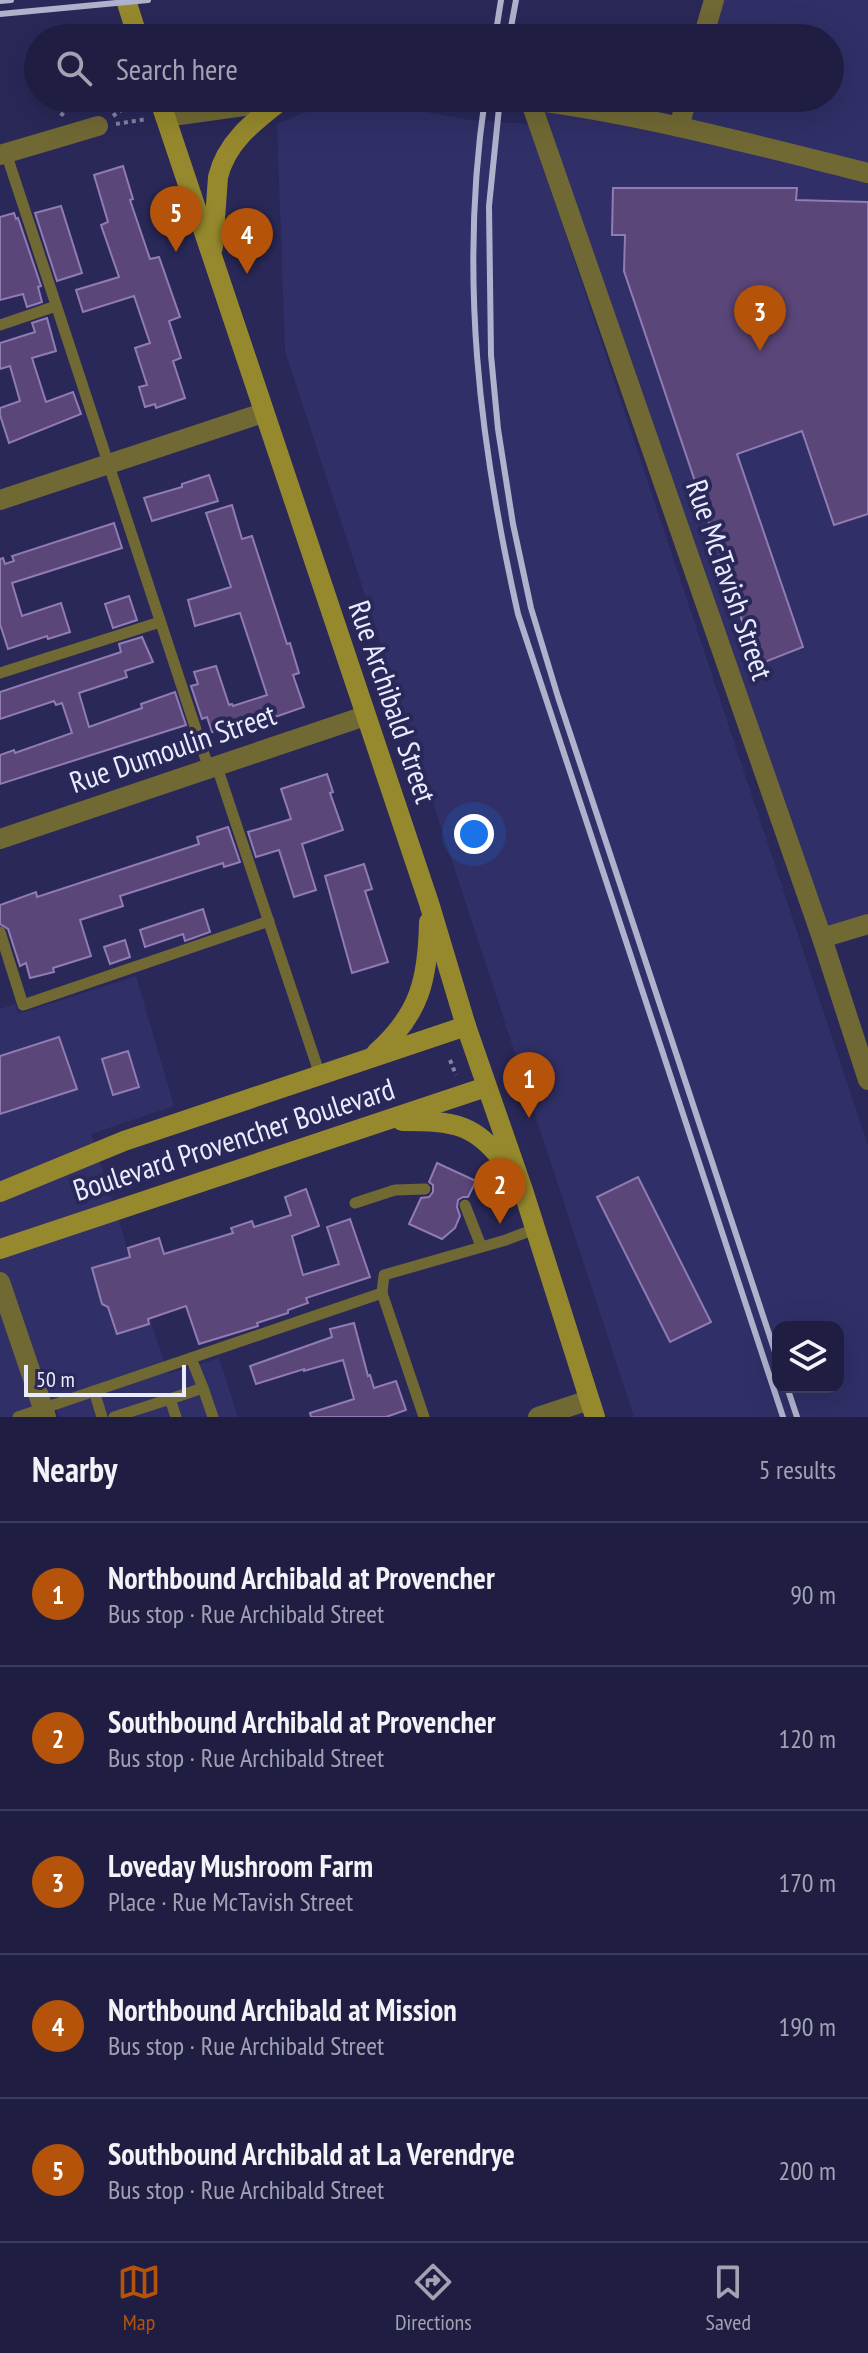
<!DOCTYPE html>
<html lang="en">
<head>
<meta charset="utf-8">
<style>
  :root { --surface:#1f1e42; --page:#2c2b4d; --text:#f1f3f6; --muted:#a1a2b2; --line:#3c3c5b; --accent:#b45309 }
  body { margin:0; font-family:"PT Sans Narrow",sans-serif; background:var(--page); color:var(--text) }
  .controls { position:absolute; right:24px; bottom:24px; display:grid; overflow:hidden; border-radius:16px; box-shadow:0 8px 32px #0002 }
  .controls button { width:72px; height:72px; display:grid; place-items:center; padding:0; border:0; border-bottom:2px solid var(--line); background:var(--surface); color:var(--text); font:40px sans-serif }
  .scale { position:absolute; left:24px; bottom:20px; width:162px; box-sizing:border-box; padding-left:8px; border:4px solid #e9ebfe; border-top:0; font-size:22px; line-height:28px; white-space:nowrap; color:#e9ebfe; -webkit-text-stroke:6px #292858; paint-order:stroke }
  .you { position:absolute; left:474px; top:834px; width:28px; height:28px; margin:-20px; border:6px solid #fff; border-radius:50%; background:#1a73e8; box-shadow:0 0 0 12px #1a73e833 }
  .badge { display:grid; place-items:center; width:52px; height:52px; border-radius:50%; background:var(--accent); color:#fff; font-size:26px; font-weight:700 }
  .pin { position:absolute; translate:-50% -66px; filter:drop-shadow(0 2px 4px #0008) }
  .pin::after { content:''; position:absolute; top:42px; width:28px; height:24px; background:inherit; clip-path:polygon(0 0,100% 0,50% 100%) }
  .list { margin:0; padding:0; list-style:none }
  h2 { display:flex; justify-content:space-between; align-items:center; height:104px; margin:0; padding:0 32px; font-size:34px }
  h2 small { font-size:26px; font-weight:400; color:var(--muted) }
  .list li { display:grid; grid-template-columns:52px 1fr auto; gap:24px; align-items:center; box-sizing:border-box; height:144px; padding:0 32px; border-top:2px solid var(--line) }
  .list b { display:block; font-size:30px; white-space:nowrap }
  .list p { margin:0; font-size:26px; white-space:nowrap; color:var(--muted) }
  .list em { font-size:26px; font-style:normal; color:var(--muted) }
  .icon { flex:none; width:44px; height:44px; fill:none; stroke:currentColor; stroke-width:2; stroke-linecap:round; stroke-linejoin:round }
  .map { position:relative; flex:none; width:868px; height:1417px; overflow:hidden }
  .search { position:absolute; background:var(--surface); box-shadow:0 8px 32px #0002; left:24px; right:24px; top:24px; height:88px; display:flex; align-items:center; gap:20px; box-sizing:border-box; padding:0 28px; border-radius:44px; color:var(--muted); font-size:30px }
  .sheet { height:824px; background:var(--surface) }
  nav { display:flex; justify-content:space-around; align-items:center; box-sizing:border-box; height:112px; border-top:2px solid var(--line); background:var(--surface); font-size:22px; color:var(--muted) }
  nav a { display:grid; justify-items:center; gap:4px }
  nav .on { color:var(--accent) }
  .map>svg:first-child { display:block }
  .built { fill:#302f67; fill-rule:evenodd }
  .building { fill:#5a4679; stroke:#907cb3; stroke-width:2 }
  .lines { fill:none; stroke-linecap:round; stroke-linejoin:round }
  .path { stroke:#8283a5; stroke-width:4; stroke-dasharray:4 4; stroke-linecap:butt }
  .service { stroke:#716934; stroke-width:11 }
  .minor { stroke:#716934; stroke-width:20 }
  .tertiary { stroke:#716934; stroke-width:20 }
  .secondary { stroke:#96892d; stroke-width:20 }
  .rail { stroke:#b0b1cd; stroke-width:6 }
  .labels { text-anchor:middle; stroke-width:8; stroke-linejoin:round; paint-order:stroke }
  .street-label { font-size:30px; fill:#e9ebfe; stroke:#292858 }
</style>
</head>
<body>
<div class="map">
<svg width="868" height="1417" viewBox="0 0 868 1417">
  <rect width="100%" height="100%" fill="#292858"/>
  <!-- built -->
  <g class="built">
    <polygon points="720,0 868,0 868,924 822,938 530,100 680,132 691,98 830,98 830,38 709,38"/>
    <path d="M378,103l91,17 60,4 339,1021v272h-234l-349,-1066 -8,-227 41,-17zM778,1327h60v60h-60z"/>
    <polygon points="136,976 174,1106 91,1134 168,1374 219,1358 238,1417 59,1417 54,1404 19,1417 0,1417 0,1009 15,1004 18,1014"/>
  </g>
  <!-- building -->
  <g class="building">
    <polygon points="123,166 133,199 130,200 150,259 159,257 180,317 169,321 181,358 173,361 185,398 156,408 155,404 145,407 139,387 147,385 135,348 150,343 134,296 83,312 76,290 119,277 101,225 108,222 94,175"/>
    <polygon points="613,188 797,188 796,200 868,202 868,514 834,525 802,431 737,454 803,647 757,665 624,271 625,235 612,235"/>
    <polygon points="61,206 82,273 57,281 35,213"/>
    <polygon points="14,213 16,219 18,218 41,286 38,287 42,302 27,307 23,294 0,300 0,217"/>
    <polygon points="47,318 56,351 32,358 46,402 73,392 81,414 9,443 0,415 0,408 20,401 10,366 0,369 0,343 35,332 32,323"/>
    <polygon points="209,475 218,501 152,521 144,498 182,487 182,484"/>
    <polygon points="232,505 242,539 252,536 287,644 290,643 299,673 293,675 304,707 255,724 253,718 212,732 207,717 202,719 191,686 198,684 194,672 216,666 229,705 232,704 233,706 267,695 240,613 195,626 188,600 231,587 206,513"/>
    <polygon points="114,523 122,548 12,583 22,616 61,603 70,632 48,639 47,636 8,649 0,624 0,559 3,558 5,564 14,561 12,556"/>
    <polygon points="129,596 137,620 113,628 105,604"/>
    <polygon points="142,637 153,662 125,671 127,677 79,693 89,727 142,708 141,704 175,692 186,725 0,784 0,755 14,750 15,753 72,733 62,703 56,705 54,701 0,719 0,692 121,652 119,644"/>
    <polygon points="327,774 333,792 330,793 343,830 302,844 316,890 294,897 279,850 256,857 248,832 291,819 281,789"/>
    <polygon points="228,827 240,862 224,867 223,863 120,896 123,906 80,920 91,956 53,968 54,972 30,978 26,963 20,966 8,929 0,924 0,905 36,892 37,897 199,844 197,837"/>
    <polygon points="364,864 372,889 365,891 388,962 352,973 325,876"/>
    <polygon points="203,909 210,932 185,941 183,934 145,947 140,930"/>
    <polygon points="125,940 130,957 110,964 104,947"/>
    <polygon points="59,1037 77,1089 0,1114 0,1056"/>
    <polygon points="128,1051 139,1087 113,1095 102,1059"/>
    <polygon points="437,1163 476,1181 468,1197 463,1197 458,1200 457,1207 460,1216 455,1228 442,1239 409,1224 421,1198 429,1197 433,1192 433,1185 429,1182"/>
    <polygon points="638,1177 711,1322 670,1342 597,1197"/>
    <polygon points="306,1189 319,1226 292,1236 303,1275 339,1264 327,1227 350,1219 370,1277 306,1298 308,1303 288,1310 288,1313 257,1323 258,1326 199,1344 186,1306 148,1319 149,1324 117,1334 108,1307 102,1304 92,1268 130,1257 128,1248 159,1238 164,1254 233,1233 231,1228 252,1221 254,1227 291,1215 285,1197"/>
    <polygon points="354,1323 368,1376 370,1375 374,1388 396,1381 406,1410 386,1417 311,1417 310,1413 354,1399 343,1360 304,1371 304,1369 256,1384 250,1366 332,1337 330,1329"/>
  </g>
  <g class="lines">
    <!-- path -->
    <g class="path">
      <polyline points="104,38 105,34"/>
      <polyline points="61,116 73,98"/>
      <polyline points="113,116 139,98"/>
      <polyline points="116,124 147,119"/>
      <polyline points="450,1060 456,1075"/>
    </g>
    <!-- service -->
    <g class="service">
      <polyline points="6,153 209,769"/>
      <polyline points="0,325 56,306"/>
      <polyline points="0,673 160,622"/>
      <polyline points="217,767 320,1075"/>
      <polyline points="0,932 23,1005 269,921"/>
      <polyline points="355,1203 395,1190 425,1189"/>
      <polyline points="465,1205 481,1246"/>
      <polyline points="203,1388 213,1417"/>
      <polyline points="94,1391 102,1417"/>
      <polyline points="170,1399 203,1388 191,1358"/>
      <polyline points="18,1417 382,1293"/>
      <polyline points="114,1417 170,1399 176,1417"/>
      <polyline points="424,1417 382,1293 384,1275 506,1240 535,1229"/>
    </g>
    <!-- minor -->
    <g class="minor">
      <polyline points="703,38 714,0"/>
      <polyline points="530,100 822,938 868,1080"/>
      <polyline points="679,127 687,98"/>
      <polyline points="0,155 98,126"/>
      <polyline points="0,500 263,413"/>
      <polyline points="0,839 365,716"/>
      <polyline points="822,938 868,924"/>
      <polyline points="0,1282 46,1417"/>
      <polyline points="538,1417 589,1400"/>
    </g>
    <!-- tertiary -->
    <g class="tertiary">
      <path d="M515,98c119,14 236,46 353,75"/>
      <polyline points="165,117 302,98"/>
    </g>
    <!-- secondary -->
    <g class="secondary">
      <polyline points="126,0 138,38"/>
      <polyline points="159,98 429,903 466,1026 523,1190 595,1417"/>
      <path d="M213,247l5,-70c8,-34 34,-54 61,-75"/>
      <path d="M376,1053c44,-39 52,-74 53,-131"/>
      <path d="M402,1121c52,0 75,2 106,47"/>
      <polyline points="0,1192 124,1141 466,1026"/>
      <polyline points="0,1249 486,1087"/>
    </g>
    <!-- rail -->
    <g class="rail">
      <polyline points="0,1 11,0"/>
      <polyline points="0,14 148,0"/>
      <polyline points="495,38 501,0"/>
      <polyline points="509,38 516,0"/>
      <path d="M485,98c-26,176 -6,343 33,516l265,803"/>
      <polyline points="500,98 489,206 491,355 498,429 513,524 531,608 558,697 778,1361"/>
      <polyline points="787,1387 797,1417"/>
    </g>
  </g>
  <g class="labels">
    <!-- street labels -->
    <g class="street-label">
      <text transform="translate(729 580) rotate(71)" y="10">Rue McTavish Street</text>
      <text transform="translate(392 702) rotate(71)" y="10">Rue Archibald Street</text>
      <text transform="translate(173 749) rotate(-19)" y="10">Rue Dumoulin Street</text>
      <text transform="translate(234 1140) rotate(-18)" y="10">Boulevard Provencher Boulevard</text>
    </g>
  </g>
</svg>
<div class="controls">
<button><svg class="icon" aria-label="layers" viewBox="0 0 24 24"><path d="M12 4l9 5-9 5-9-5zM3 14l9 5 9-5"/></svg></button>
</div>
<div class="scale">50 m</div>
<div class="you"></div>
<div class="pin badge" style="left:529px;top:1118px">1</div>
<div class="pin badge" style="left:500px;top:1224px">2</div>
<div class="pin badge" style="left:760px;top:351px">3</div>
<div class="pin badge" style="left:247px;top:274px">4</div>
<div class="pin badge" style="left:176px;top:252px">5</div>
<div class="search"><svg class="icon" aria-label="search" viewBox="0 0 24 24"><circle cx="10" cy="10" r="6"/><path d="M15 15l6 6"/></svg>Search here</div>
</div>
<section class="sheet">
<h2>Nearby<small>5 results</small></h2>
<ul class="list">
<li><span class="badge">1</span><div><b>Northbound Archibald at Provencher</b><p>Bus stop · Rue Archibald Street</p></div><em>90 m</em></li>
<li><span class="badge">2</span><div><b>Southbound Archibald at Provencher</b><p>Bus stop · Rue Archibald Street</p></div><em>120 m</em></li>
<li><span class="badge">3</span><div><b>Loveday Mushroom Farm</b><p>Place · Rue McTavish Street</p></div><em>170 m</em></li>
<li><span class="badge">4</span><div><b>Northbound Archibald at Mission</b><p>Bus stop · Rue Archibald Street</p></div><em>190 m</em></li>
<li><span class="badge">5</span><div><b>Southbound Archibald at La Verendrye</b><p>Bus stop · Rue Archibald Street</p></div><em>200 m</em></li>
</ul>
</section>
<nav>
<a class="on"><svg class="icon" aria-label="map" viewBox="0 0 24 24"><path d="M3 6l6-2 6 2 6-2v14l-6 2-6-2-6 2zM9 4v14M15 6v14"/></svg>Map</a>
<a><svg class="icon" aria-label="directions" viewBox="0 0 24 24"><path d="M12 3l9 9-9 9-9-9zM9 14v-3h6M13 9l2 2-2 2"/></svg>Directions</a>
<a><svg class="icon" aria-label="saved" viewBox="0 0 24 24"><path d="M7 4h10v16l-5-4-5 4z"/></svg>Saved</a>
</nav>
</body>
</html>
